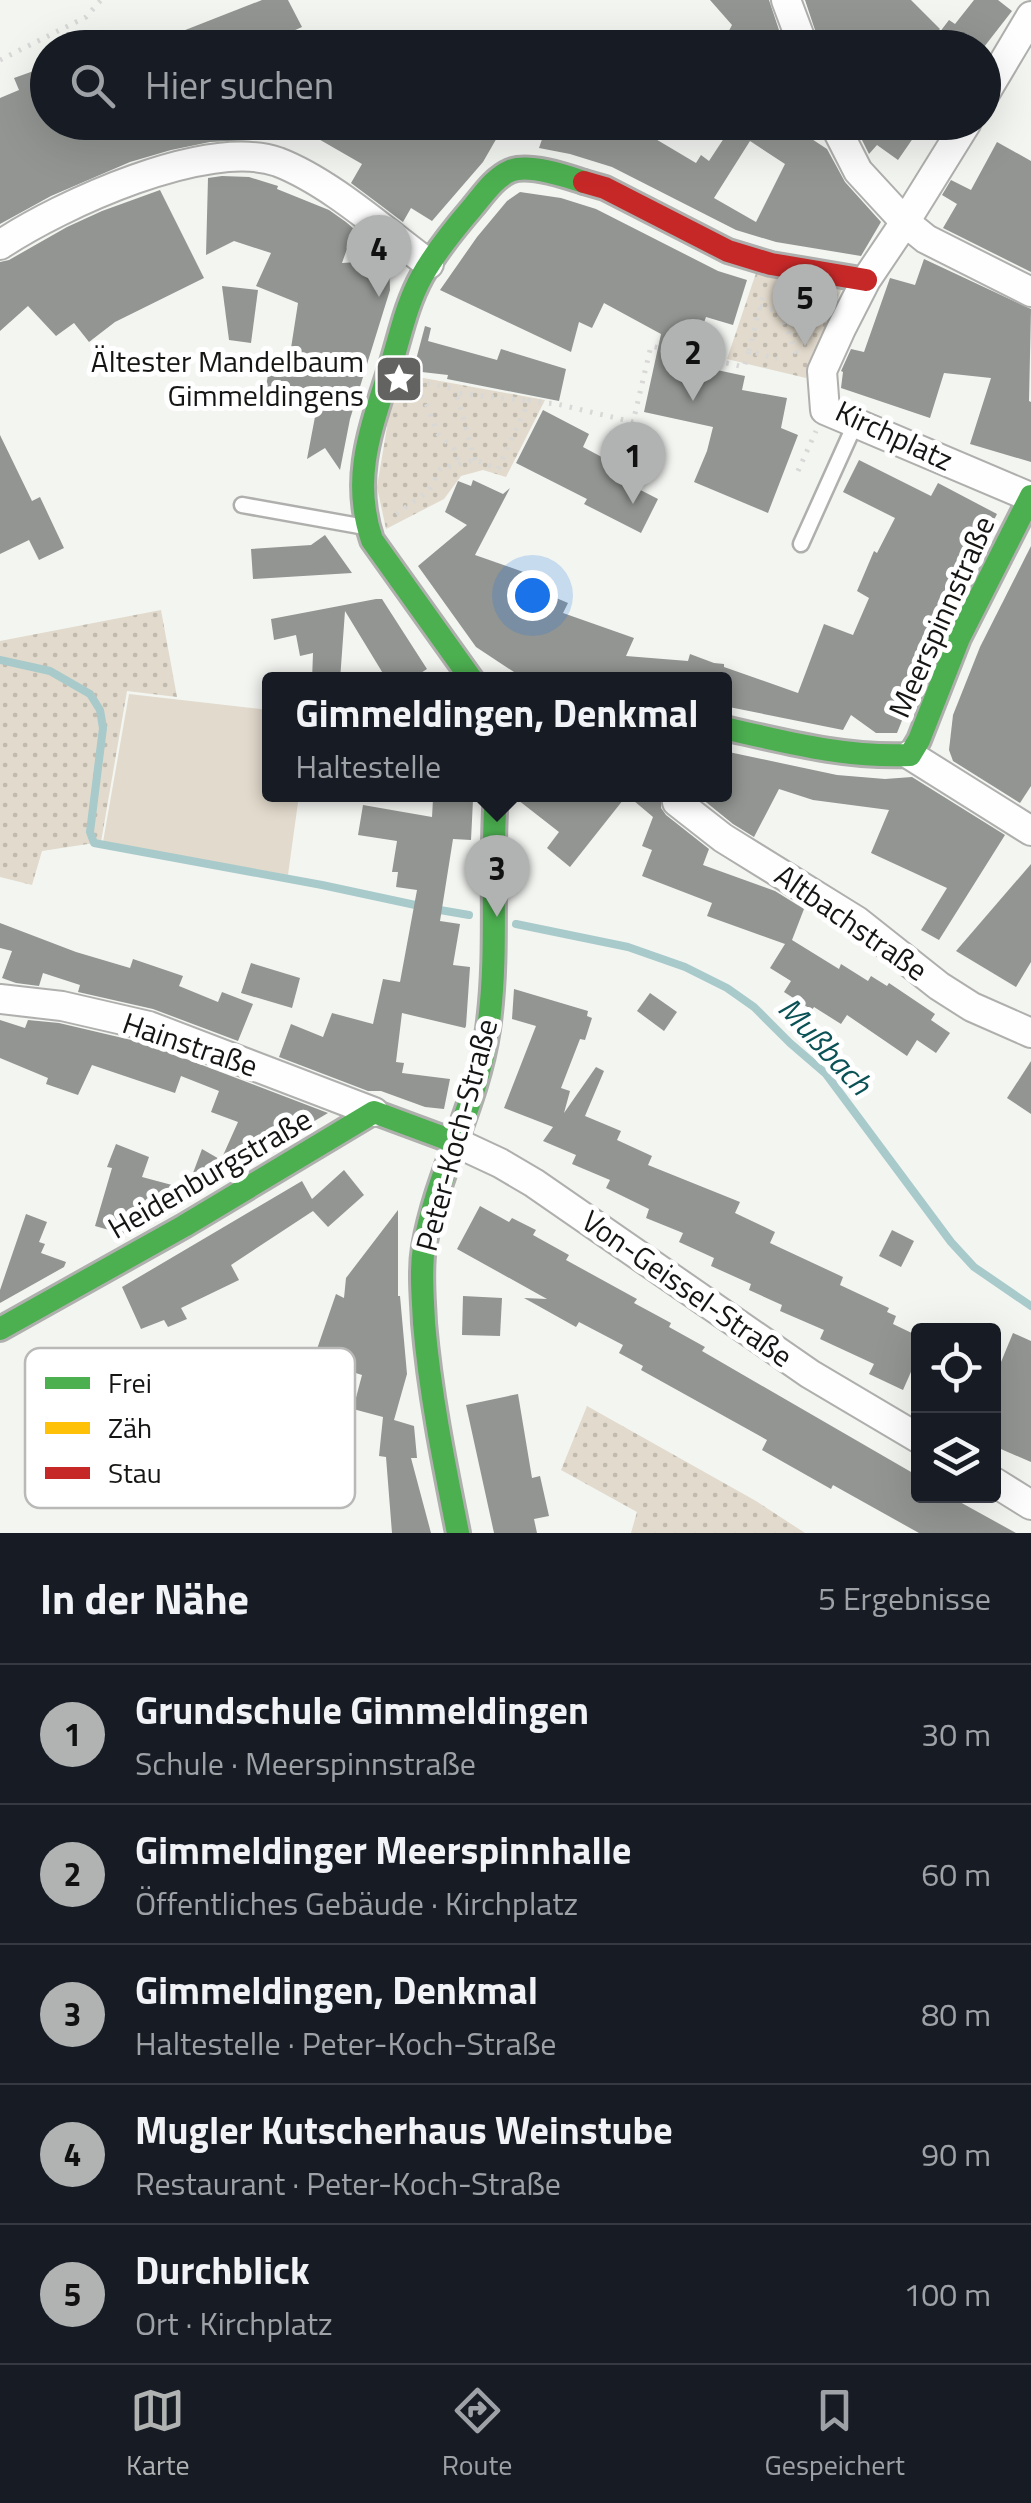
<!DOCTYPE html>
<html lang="de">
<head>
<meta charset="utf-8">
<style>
  :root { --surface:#171b24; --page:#242831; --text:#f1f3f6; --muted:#9ea1a6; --line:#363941; --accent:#b1b3b3 }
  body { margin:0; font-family:"Titillium Web",sans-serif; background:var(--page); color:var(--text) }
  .controls { position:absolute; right:30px; bottom:30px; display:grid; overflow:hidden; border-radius:10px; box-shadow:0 10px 40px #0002 }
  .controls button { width:90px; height:90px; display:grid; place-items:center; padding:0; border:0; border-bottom:2px solid var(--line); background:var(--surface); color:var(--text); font:50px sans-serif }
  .you { position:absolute; left:532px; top:595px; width:35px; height:35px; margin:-25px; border:8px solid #fff; border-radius:50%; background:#1a73e8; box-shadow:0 0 0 15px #1a73e833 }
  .badge { display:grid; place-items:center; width:65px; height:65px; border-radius:50%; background:var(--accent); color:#111; font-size:32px; font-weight:700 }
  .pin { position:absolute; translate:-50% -82px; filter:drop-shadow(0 2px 5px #0008) }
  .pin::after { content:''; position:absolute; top:52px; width:35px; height:30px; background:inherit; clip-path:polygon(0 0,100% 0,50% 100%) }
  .popup { position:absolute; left:262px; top:672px; width:470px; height:130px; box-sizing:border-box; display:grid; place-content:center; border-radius:10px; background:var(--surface); filter:drop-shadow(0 2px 8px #0005); font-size:32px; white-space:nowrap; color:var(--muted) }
  .popup b { font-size:38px; color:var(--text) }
  .popup::after { content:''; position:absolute; left:50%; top:100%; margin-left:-20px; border:20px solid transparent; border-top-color:var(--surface) }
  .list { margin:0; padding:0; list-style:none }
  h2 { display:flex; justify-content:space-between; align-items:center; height:130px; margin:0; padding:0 40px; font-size:42px }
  h2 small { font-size:32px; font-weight:400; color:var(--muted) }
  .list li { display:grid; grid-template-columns:65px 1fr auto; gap:30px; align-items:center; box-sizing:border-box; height:140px; padding:0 40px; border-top:2px solid var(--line) }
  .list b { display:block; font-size:38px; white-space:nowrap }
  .list p { margin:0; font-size:32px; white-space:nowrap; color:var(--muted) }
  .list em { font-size:32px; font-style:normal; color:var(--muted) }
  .icon { flex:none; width:55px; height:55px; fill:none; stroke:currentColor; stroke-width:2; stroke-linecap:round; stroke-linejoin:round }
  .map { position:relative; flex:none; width:1031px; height:1533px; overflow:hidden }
  .search { position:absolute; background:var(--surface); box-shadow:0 10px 40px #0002; left:30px; right:30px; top:30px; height:110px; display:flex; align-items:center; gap:25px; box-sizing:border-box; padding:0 35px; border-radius:55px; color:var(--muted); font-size:38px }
  .sheet { height:830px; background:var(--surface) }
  nav { display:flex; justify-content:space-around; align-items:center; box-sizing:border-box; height:140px; border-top:2px solid var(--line); background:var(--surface); font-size:28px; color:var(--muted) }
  nav a { display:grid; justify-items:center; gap:5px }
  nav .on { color:var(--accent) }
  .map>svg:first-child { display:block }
  .grass { fill:url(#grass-dots) }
  .garden { fill:#e2dacc }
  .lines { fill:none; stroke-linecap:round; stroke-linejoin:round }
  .stream { stroke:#a8cacb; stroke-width:8 }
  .building { fill:#929592; fill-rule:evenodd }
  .lane-casing { stroke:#afb0ad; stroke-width:19 }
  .street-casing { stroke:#afb0ad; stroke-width:32 }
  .fast-casing { stroke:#afb0ad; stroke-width:28 }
  .jam-casing { stroke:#afb0ad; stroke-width:28 }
  .path { stroke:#d8d8d7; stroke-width:5; stroke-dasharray:2.5 8; stroke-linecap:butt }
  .lane { stroke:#fdfefd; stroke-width:14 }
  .street { stroke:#fdfefd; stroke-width:28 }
  .fast { stroke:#4caf50; stroke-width:22 }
  .jam { stroke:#c62828; stroke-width:22 }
  .labels { text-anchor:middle; stroke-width:10; stroke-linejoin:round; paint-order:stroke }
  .poi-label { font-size:30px; fill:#151614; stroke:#fff; text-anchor:end }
  .street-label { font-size:30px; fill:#151614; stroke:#fff }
  .water-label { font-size:32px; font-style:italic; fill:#0a5256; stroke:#fff }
  .key { fill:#fff; stroke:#b9b9b8; stroke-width:2.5 }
  .key-label { font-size:28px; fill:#151614 }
</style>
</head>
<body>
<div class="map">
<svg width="1031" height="1533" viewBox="0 0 1031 1533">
  <defs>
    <pattern id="grass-dots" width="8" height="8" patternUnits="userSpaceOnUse" patternTransform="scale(2.5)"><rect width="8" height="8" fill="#e2dacc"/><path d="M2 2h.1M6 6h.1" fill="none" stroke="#c1baae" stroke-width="1.8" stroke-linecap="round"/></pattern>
  </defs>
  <rect width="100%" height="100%" fill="#f3f5f1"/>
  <!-- grass -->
  <g class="grass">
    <polygon points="757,270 842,288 806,378 727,359"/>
    <polygon points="396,373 545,400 506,477 483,470 461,476 444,499 386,529 377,487"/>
    <polygon points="161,610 177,697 127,691 101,842 42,851 32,885 0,877 0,641"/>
    <polygon points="587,1406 756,1501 805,1533 631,1533 637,1512 561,1470"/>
  </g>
  <!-- garden -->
  <polygon class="garden" points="129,694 269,710 270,794 299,795 288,875 103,842"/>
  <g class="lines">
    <!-- stream -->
    <g class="stream">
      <polyline points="0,660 50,671 90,694 100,710 103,728 90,832 94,843 322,885 420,906"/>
      <polyline points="434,909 469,915"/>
      <polyline points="516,924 628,947 685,967 727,988 754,1007 790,1043 826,1074 951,1242 974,1267 1031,1306"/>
    </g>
  </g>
  <!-- building -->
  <g class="building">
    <polygon points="262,0 288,0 302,27 255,48 148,48 147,45"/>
    <polygon points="710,0 769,0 785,48 736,48 724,40 732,25"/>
    <polygon points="805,0 911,0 940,29 924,48 821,48"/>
    <polygon points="974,0 998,0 1012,11 984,47 967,34 957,48 950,48 936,37 949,20 955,24"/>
    <polygon points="42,68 48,80 48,122 288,122 289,133 252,140 210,142 171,150 130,162 51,196 0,224 0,98 19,90 14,78"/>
    <polygon points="289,122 506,122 483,162 432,221 411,208 403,222 351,183 362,164"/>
    <path d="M548,122h79l69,41 5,-8 8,6 21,-32 -9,-7h65l41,27 18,33 36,40 -20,34 -85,-14 -40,-12 -124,-63 -42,-13 -31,-6zM750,141l35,23 -29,58 -42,-24z"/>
    <polygon points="853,122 899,122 916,134 898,160 877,145 869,154"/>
    <polygon points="997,142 1031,161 1031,272 943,228 957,204 942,195 951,180 971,190"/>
    <polygon points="222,176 249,177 278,186 277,189 329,210 346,222 354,229 342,263 389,260 390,290 350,419 340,470 325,448 307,459 318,401 265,392 271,358 289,361 298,303 256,286 271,253 234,241 206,255 208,178"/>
    <polygon points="160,190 204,278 115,322 89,342 74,323 56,336 28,306 0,331 0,262 9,260 67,227 102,211"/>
    <polygon points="520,192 561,198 596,209 718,271 747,280 733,325 706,317 689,364 745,376 742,390 787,398 781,428 798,435 768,513 694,482 707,451 713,427 644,412 661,334 604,303 592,328 579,322 571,352 440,290 477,237 507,201"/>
    <polygon points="924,259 1031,309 1029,401 1031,402 1031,462 970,444 991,378 944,373 930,418 841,388 843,372 841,371 851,349 864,352 890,278 915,285"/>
    <polygon points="222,286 258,290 251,343 229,340"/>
    <polygon points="425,326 431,328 428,341 497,360 501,349 566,369 559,401 447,379 448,375 413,371"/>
    <polygon points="543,410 589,434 583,447 626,470 621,480 658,499 641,533 584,504 587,499 516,463"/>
    <polygon points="0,435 32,501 40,497 64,548 39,560 29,540 0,554"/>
    <polygon points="859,460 931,496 938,483 997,514 939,628 897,733 876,733 851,715 843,730 724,706 724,680 526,680 476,647 418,566 467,525 445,512 458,481 471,486 473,480 503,494 510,488 475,555 529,574 526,585 568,603 563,613 634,638 626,656 688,661 690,654 714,663 724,664 724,667 798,693 824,624 853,635 869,598 857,591 874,551 877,553 895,518 843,492"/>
    <polygon points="325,535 352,573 253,579 251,549 311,545"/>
    <polygon points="1031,546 1031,786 1020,803 953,761 949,750 953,715 980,647"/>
    <polygon points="376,599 382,599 427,669 410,680 387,680 345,611 340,680 312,680 313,653 300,656 296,635 274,640 271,619"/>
    <polygon points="724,751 837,775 885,779 912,777 1005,835 939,940 921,930 947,888 871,853 889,810 813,800 779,789 754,837 733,824 696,794 724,794"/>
    <polygon points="518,794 662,794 661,808 666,815 709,849 703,865 775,891 804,909 792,940 839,969 841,964 868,981 871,976 887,986 889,983 935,1014 931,1020 950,1033 936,1053 917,1040 907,1056 847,1015 841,1024 814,1007 812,1010 784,992 791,981 770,968 785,944 707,916 712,903 642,876 652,850 642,846 653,817 627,795 570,867 547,848 559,832 518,800"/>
    <polygon points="433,799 473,800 471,840 453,839 440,921 460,924 453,965 470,967 466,1026 465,1028 402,1013 396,1062 404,1063 402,1073 450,1079 444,1109 425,1107 381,1091 368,1091 279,1057 291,1024 323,1037 332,1013 373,1024 383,979 400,982 417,890 396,887 398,872 392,872 397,841 358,835 363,805 432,817"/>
    <polygon points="1031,864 1031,962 1016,987 956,951"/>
    <polygon points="0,923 76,952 130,968 133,959 183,976 179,986 218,1002 222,992 253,1004 238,1041 153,1009 78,992 80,985 43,973 39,986 16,983 2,978 12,951 0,948"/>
    <polygon points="251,963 300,978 292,1008 241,993"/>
    <polygon points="514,989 588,1011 587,1016 592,1018 585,1040 580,1039 561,1088 570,1091 564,1113 596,1067 604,1071 585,1116 621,1131 617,1140 652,1156 648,1165 740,1202 735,1213 775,1232 770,1243 843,1277 840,1285 889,1308 887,1312 896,1316 893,1324 918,1336 918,1356 903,1390 869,1374 874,1364 820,1339 824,1330 780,1311 782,1305 749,1290 751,1284 711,1266 714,1258 679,1242 683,1233 646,1218 649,1209 606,1188 610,1180 572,1164 576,1155 543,1141 553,1127 504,1108 536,1026 512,1019"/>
    <polygon points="650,993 677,1012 664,1031 637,1011"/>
    <polygon points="0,1020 25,1028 28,1020 59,1023 144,1043 328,1113 123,1234 95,1226 112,1168 107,1167 116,1144 149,1157 142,1177 187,1189 202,1149 221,1160 238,1122 211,1112 219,1091 181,1076 175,1093 92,1065 78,1095 46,1084 48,1078 0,1058"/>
    <polygon points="1031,1061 1031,1114 1007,1098"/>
    <polygon points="344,1170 364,1195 328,1227 313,1211 231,1265 239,1280 181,1308 187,1319 168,1327 164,1320 141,1329 122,1287 302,1181 312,1199"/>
    <polygon points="480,1206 509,1222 512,1218 536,1230 533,1235 569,1255 566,1260 637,1299 634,1303 671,1323 669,1327 705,1347 702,1351 918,1476 918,1496 949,1496 1016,1533 919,1533 833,1485 831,1489 762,1450 767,1440 641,1370 643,1366 619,1353 623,1345 579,1322 576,1327 524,1298 547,1299 457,1249"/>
    <polygon points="398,1210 398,1296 400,1296 407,1374 394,1420 414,1426 417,1458 411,1458 431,1533 392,1533 386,1457 379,1456 383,1417 353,1409 362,1375 346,1370 350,1358 317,1349 336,1294 344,1298 346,1278"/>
    <polygon points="26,1214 47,1222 39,1242 45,1244 41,1253 66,1262 64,1267 0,1303 0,1290"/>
    <polygon points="892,1230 914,1241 901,1267 879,1256"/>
    <polygon points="463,1296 502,1298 500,1336 462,1335"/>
    <polygon points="1013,1333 1031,1341 1031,1462 994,1446 994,1379"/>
    <polygon points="193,1381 228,1391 218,1427 212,1425 206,1448 177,1440"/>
    <polygon points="518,1394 532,1478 540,1476 549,1516 534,1519 537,1533 494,1533 466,1405"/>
    <polygon points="56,1411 78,1418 70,1439 82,1443 74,1465 79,1467 65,1504 25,1490 38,1453 26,1448 34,1426 49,1431"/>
    <polygon points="161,1443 184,1450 177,1474 154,1467"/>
  </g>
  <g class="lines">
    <!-- lane casing -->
    <g class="lane-casing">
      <g id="lane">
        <polyline points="242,505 365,527"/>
        <polyline points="801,544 856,422"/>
      </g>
    </g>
    <!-- street casing -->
    <g class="street-casing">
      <g id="street">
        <polyline points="786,0 804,48"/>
        <polyline points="984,95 1031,16"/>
        <polyline points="833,122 858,171 905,222 926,239 1031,292"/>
        <polyline points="967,122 905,222 866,280 841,329 822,371 825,410 1030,497"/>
        <path d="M0,245c60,-40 207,-108 278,-83 52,20 106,69 151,102"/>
        <polyline points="910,755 1031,831"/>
        <polyline points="677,802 723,838 857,921 939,986 972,1007 1031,1033"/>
        <polyline points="0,999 62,1006 149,1026 374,1112"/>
        <polyline points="455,1142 500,1163 534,1183 810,1374 918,1438"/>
        <polyline points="994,1482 1031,1505"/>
      </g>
    </g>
    <!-- fast casing -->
    <g class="fast-casing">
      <g id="fast">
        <path d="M472,680l-100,-140c-22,-65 1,-116 20,-178 9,-30 15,-59 30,-86 14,-25 32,-47 50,-68 11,-13 22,-30 38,-37 18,-8 56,5 74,11"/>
        <path d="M724,728c62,14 122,30 186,27l9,-15 40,-102 72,-142"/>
        <polyline points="0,1329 184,1226 374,1112 455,1142"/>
        <path d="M458,1533c-14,-70 -28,-139 -34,-210 -1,-25 -4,-51 0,-76 13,-75 53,-142 64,-218 11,-78 2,-157 8,-235"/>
      </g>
    </g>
    <!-- jam casing -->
    <g class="jam-casing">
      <polyline id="jam" points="584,182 605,188 728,251 771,264 866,280"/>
    </g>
    <!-- path -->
    <g class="path">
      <polyline points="0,60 86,17 101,0"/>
      <polyline points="760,306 780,312 799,359"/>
      <polyline points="749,351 764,291"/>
      <polyline points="417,381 455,389 456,393"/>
      <polyline points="412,390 424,398 438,434 454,449 459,464"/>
      <polyline points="475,460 456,393 529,401"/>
      <polyline points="798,471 816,431"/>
      <polyline points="396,514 429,491 440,469 475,460 498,469 529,401 557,404 633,422 651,346 744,367 749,351 777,359"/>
    </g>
    <!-- lane -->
    <use href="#lane" class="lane"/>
    <!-- street -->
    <use href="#street" class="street"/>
    <!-- fast -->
    <use href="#fast" class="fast"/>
    <!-- jam -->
    <use href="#jam" class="jam"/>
  </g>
  <!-- icons -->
  <defs>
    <g id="sight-square" transform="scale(2.5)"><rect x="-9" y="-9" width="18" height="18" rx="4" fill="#636461" stroke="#fff"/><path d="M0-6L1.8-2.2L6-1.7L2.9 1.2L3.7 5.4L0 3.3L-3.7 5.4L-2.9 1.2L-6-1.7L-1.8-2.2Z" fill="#fff"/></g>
  </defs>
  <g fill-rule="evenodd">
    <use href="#sight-square" x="399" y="379"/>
  </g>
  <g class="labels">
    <!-- poi labels -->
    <g class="poi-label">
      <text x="364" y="372">Ältester Mandelbaum<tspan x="364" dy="34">Gimmeldingens</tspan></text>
    </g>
    <!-- street labels -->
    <g class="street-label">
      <text transform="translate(894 436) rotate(25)" y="10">Kirchplatz</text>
      <text transform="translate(942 617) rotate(-66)" y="10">Meerspinnstraße</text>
      <text transform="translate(851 923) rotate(35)" y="10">Altbachstraße</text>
      <text transform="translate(190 1045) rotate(19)" y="10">Hainstraße</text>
      <text transform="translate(457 1135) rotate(-75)" y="10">Peter-Koch-Straße</text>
      <text transform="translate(210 1174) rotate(-30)" y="10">Heidenburgstraße</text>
      <text transform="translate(687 1289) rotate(35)" y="10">Von-Geissel-Straße</text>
    </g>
    <!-- water labels -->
    <g class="water-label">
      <text transform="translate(825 1046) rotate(47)" y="11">Mußbach</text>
    </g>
  </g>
  <!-- legend -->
  <rect x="25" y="1348" width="330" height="160" rx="15" class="key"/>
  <rect x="45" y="1377" width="45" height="12" fill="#4caf50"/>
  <rect x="45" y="1422" width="45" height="12" fill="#ffc107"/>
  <rect x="45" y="1467" width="45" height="12" fill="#c62828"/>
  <g class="key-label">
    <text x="108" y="1393">Frei</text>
    <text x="108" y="1438">Zäh</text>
    <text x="108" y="1483">Stau</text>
  </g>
</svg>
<div class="controls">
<button><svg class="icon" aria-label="locate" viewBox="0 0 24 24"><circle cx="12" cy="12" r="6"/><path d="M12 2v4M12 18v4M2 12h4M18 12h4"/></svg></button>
<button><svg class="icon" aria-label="layers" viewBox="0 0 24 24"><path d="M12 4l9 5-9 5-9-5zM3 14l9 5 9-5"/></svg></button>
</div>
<div class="you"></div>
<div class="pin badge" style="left:633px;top:504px">1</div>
<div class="pin badge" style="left:693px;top:401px">2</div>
<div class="pin badge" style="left:497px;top:917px">3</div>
<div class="popup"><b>Gimmeldingen, Denkmal</b>Haltestelle</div>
<div class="pin badge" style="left:379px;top:297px">4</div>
<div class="pin badge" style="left:805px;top:346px">5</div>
<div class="search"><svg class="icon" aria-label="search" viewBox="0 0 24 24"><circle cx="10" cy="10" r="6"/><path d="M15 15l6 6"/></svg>Hier suchen</div>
</div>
<section class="sheet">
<h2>In der Nähe<small>5 Ergebnisse</small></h2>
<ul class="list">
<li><span class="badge">1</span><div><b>Grundschule Gimmeldingen</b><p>Schule · Meerspinnstraße</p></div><em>30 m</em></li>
<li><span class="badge">2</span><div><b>Gimmeldinger Meerspinnhalle</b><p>Öffentliches Gebäude · Kirchplatz</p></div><em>60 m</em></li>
<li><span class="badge">3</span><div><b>Gimmeldingen, Denkmal</b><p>Haltestelle · Peter-Koch-Straße</p></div><em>80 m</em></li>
<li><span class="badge">4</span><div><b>Mugler Kutscherhaus Weinstube</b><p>Restaurant · Peter-Koch-Straße</p></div><em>90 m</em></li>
<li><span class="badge">5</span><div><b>Durchblick</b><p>Ort · Kirchplatz</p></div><em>100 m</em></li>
</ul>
</section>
<nav>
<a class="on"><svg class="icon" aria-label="map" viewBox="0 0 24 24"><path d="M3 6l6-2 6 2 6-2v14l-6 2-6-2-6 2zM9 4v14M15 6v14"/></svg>Karte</a>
<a><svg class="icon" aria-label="directions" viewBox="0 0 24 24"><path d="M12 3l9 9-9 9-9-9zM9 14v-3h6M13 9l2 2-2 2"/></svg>Route</a>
<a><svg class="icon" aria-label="saved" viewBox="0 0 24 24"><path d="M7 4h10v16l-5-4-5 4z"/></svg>Gespeichert</a>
</nav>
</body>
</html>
